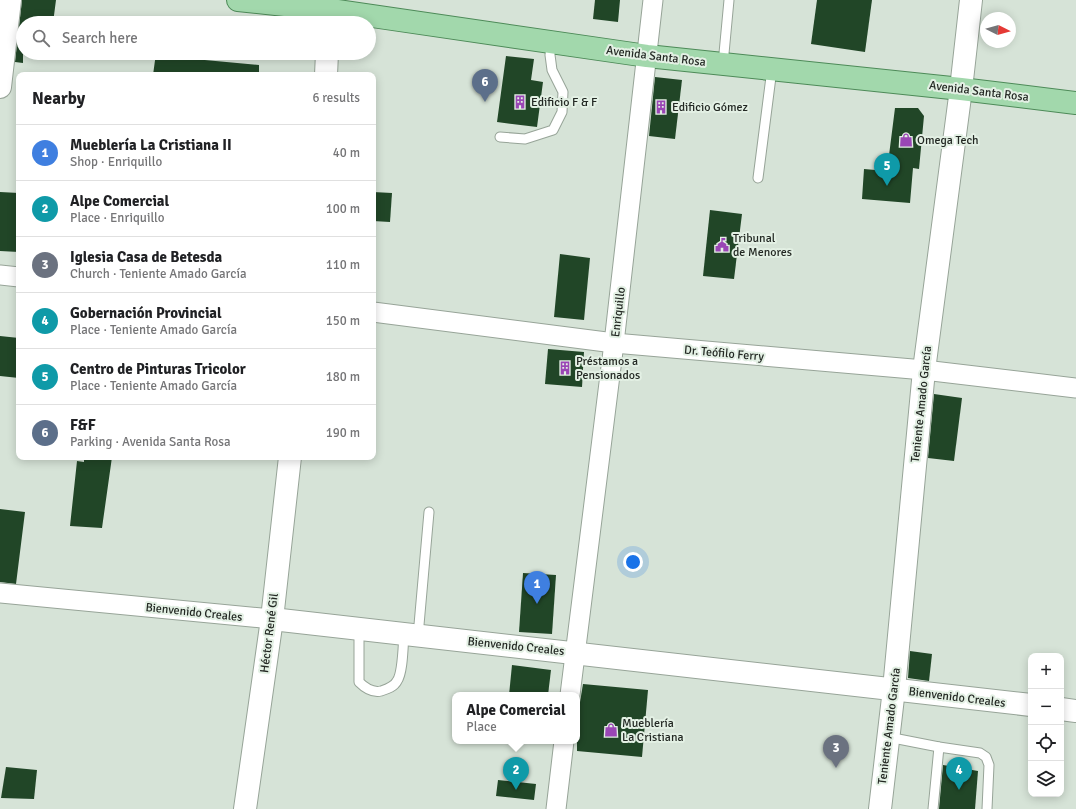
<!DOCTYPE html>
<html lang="en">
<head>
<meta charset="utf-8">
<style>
  :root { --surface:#fff; --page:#f2f2f2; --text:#202124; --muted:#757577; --line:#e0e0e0; --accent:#9a46b5 }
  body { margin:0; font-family:Signika,sans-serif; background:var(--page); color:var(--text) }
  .controls { position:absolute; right:12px; bottom:12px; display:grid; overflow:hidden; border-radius:8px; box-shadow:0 2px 10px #0003 }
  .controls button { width:36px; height:36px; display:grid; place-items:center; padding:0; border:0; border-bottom:1px solid var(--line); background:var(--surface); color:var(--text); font:20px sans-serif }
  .compass { position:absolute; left:980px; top:12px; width:36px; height:36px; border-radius:50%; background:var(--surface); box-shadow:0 2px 10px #0003; rotate:96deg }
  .you { position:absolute; left:633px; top:562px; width:14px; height:14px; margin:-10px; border:3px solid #fff; border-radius:50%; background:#1a73e8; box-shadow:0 0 0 6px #1a73e833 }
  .badge { display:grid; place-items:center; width:26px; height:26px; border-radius:50%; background:var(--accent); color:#fff; font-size:13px; font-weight:700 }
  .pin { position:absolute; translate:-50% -33px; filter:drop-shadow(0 1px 2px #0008) }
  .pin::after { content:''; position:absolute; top:21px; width:14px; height:12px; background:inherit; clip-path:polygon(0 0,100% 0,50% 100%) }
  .popup { position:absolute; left:452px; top:692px; width:128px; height:52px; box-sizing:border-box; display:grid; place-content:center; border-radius:8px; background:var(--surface); filter:drop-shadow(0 1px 3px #0005); font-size:13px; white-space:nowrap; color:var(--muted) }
  .popup b { font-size:15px; color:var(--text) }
  .popup::after { content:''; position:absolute; left:50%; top:100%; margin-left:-8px; border:8px solid transparent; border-top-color:var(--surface) }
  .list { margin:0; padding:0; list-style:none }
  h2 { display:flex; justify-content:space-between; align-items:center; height:52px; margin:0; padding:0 16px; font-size:17px }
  h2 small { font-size:13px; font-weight:400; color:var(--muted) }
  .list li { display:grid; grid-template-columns:26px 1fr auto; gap:12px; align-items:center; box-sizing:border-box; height:56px; padding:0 16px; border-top:1px solid var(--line) }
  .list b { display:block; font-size:15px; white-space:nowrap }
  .list p { margin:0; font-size:13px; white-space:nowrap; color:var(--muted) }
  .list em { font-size:13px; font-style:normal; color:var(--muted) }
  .icon { flex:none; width:22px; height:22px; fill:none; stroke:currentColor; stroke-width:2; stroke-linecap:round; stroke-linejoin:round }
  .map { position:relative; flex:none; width:1076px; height:809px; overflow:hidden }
  .search { position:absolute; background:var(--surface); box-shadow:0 2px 10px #0003; left:16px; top:16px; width:360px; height:44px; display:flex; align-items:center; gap:10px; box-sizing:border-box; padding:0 14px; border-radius:22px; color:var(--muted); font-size:15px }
  .panel { position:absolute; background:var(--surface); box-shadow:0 2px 10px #0003; left:16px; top:72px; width:360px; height:388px; border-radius:8px }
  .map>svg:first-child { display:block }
  .building { fill:#214627 }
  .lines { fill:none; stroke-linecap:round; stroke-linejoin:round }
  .service-casing { stroke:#97a498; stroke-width:11 }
  .minor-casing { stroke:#97a498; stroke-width:21 }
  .tertiary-casing { stroke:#97a498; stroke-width:24 }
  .secondary-casing { stroke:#97a498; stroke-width:24 }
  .primary-casing { stroke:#4d8a58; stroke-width:24 }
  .service { stroke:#fff; stroke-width:9 }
  .minor { stroke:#fff; stroke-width:19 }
  .tertiary { stroke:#fff; stroke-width:22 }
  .secondary { stroke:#fff; stroke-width:22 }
  .primary { stroke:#a2d8ac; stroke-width:22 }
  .labels { text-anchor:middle; stroke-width:4; stroke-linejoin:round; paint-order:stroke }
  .street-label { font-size:12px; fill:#232823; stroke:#e3f0e4 }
  .poi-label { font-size:12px; fill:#232823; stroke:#e3f0e4; text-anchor:start }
</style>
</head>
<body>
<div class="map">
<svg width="1076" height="809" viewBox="0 0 1076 809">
  <rect width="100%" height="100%" fill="#d6e3d7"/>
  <!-- building -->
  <g class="building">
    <polygon points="22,0 56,0 53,23 23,23 23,63 15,62"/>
    <polygon points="595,0 620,0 618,22 593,19"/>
    <polygon points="817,0 872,0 865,52 811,44"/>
    <polygon points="156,53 194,53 194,59 259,65 259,75 153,75"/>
    <polygon points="506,56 534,59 531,80 543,82 537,127 497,122"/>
    <polygon points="655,77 682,80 675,139 649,136"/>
    <polygon points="895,108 918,108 924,116 919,169 913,168 910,203 862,199 864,169 887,171"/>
    <polygon points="0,192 19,193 19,252 0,251"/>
    <polygon points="373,192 392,193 390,222 373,221"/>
    <polygon points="710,210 742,214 734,279 703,276"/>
    <polygon points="560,254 590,258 584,320 554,317"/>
    <polygon points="0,336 19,338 19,378 0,376"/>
    <polygon points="548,349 584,352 582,387 545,384"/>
    <polygon points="934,394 962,398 954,461 928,458"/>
    <polygon points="84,457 112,457 102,528 70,526 77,461 84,462"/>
    <polygon points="0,509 25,512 16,584 0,582"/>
    <polygon points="523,573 556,575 552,634 519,632"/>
    <polygon points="910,651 932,654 929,681 908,678"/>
    <polygon points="512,665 551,670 548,695 509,695"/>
    <polygon points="583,684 648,690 642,757 577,751 577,720"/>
    <polygon points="943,765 978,771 975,809 939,809"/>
    <polygon points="6,767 37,770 34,799 1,798"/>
    <polygon points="498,780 536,784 534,800 496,796"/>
  </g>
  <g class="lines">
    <!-- service casing -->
    <g class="service-casing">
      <g id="service">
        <polyline points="723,64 729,0"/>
        <polyline points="500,137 525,139 553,130 562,112 563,92 552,70 550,55 551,42"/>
        <polyline points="758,178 772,69"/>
        <path d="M359,629v53c6,6 13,11 22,9 6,-2 13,-4 16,-10 6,-8 6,-36 7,-47"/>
        <polyline points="418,636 429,512"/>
        <polyline points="888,737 939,747 980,753 986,757 989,765 987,809"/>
        <polyline points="933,809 939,747"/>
      </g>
    </g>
    <!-- minor casing -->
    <g class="minor-casing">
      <g id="minor">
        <polyline points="0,275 19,277"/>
        <polyline points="373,312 614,343 924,370 1076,388"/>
        <polyline points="0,593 272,619"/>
        <polyline points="570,695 614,343 653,0"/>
        <polyline points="556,809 564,741"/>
      </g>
    </g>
    <!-- tertiary casing -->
    <g class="tertiary-casing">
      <g id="tertiary">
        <polyline points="326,75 327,53"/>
        <polyline points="272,619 1031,705"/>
        <polyline points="1061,709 1076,711"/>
        <polyline points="245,809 272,619 290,457"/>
      </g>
    </g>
    <!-- secondary casing -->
    <g class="secondary-casing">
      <g id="secondary">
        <polyline points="0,87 10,0"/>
        <polyline points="880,809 894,689 924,370 961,89 971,0"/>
      </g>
    </g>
    <!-- primary casing -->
    <g class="primary-casing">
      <polyline id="primary" points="238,0 331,10 647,56 961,89 1076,103"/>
    </g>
    <!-- service -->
    <use href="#service" class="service"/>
    <!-- minor -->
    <use href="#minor" class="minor"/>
    <!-- tertiary -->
    <use href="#tertiary" class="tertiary"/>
    <!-- secondary -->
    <use href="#secondary" class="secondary"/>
    <!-- primary -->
    <use href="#primary" class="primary"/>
  </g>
  <!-- icons -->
  <defs>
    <g id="building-bare" transform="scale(1.08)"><path d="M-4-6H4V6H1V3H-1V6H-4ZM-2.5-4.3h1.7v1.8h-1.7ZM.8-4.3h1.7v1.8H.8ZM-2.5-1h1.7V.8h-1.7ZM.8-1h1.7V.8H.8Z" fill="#9a46b5" stroke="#e3f0e4" stroke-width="2.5" paint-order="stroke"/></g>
    <g id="shop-bare" transform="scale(1.08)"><path d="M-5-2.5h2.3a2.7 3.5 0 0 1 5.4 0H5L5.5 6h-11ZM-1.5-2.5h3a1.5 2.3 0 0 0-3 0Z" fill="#9a46b5" stroke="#e3f0e4" stroke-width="2.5" paint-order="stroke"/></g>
    <g id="civic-bare" transform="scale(1.08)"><path d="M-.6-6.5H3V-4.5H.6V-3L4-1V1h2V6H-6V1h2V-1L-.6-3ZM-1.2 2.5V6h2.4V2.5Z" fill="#9a46b5" stroke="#e3f0e4" stroke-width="2.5" paint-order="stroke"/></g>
  </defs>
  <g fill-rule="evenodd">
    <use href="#building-bare" x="520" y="102"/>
    <use href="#building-bare" x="661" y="107"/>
    <use href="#shop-bare" x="906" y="140"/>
    <use href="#civic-bare" x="722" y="245"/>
    <use href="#building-bare" x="565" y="368"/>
    <use href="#shop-bare" x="611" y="730"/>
  </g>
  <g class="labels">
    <!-- street labels -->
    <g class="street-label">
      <text transform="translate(656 56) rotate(7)" y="4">Avenida Santa Rosa</text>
      <text transform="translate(979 91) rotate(7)" y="4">Avenida Santa Rosa</text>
      <text transform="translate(618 312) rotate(-83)" y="4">Enriquillo</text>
      <text transform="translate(724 353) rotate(5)" y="4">Dr. Teófilo Ferry</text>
      <text transform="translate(921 404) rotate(-84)" y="4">Teniente Amado García</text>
      <text transform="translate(194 612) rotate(6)" y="4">Bienvenido Creales</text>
      <text transform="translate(269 633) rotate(-83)" y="4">Héctor René Gil</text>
      <text transform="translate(516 646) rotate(6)" y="4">Bienvenido Creales</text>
      <text transform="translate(957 697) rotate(7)" y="4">Bienvenido Creales</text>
      <text transform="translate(889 726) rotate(-83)" y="4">Teniente Amado García</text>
    </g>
    <!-- poi labels -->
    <g class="poi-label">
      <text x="531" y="106">Edificio F &amp; F</text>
      <text x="672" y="111">Edificio Gómez</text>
      <text x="917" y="144">Omega Tech</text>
      <text x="733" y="242">Tribunal<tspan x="733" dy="14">de Menores</tspan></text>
      <text x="576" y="365">Préstamos a<tspan x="576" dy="14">Pensionados</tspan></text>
      <text x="622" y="727">Mueblería<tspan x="622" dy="14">La Cristiana</tspan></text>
    </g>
  </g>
</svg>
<div class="controls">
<button>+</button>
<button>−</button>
<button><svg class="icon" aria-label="locate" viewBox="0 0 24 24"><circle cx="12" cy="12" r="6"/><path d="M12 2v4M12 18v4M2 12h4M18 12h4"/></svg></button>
<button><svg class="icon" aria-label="layers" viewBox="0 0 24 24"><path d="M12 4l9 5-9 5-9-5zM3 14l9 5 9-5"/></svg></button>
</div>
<svg class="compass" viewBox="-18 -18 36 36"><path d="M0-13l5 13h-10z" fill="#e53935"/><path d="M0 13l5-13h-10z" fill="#757577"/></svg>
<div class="you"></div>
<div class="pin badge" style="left:537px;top:604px;background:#3f7fe0">1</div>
<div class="pin badge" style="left:516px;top:790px;background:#0f9aa8">2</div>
<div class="popup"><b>Alpe Comercial</b>Place</div>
<div class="pin badge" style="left:836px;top:768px;background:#6b7280">3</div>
<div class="pin badge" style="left:959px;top:790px;background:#0f9aa8">4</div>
<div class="pin badge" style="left:887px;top:186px;background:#0f9aa8">5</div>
<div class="pin badge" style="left:485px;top:102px;background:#5c6f8a">6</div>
<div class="search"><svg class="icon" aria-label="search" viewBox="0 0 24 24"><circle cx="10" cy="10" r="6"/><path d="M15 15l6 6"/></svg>Search here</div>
<section class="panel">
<h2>Nearby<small>6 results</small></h2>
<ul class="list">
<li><span class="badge" style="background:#3f7fe0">1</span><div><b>Mueblería La Cristiana II</b><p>Shop · Enriquillo</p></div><em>40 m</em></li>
<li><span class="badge" style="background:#0f9aa8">2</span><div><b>Alpe Comercial</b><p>Place · Enriquillo</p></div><em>100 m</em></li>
<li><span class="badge" style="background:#6b7280">3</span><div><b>Iglesia Casa de Betesda</b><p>Church · Teniente Amado García</p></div><em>110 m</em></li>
<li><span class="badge" style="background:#0f9aa8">4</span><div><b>Gobernación Provincial</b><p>Place · Teniente Amado García</p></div><em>150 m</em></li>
<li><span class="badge" style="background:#0f9aa8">5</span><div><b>Centro de Pinturas Tricolor</b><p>Place · Teniente Amado García</p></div><em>180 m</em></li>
<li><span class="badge" style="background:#5c6f8a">6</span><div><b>F&amp;F</b><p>Parking · Avenida Santa Rosa</p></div><em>190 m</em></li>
</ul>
</section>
</div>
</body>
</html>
